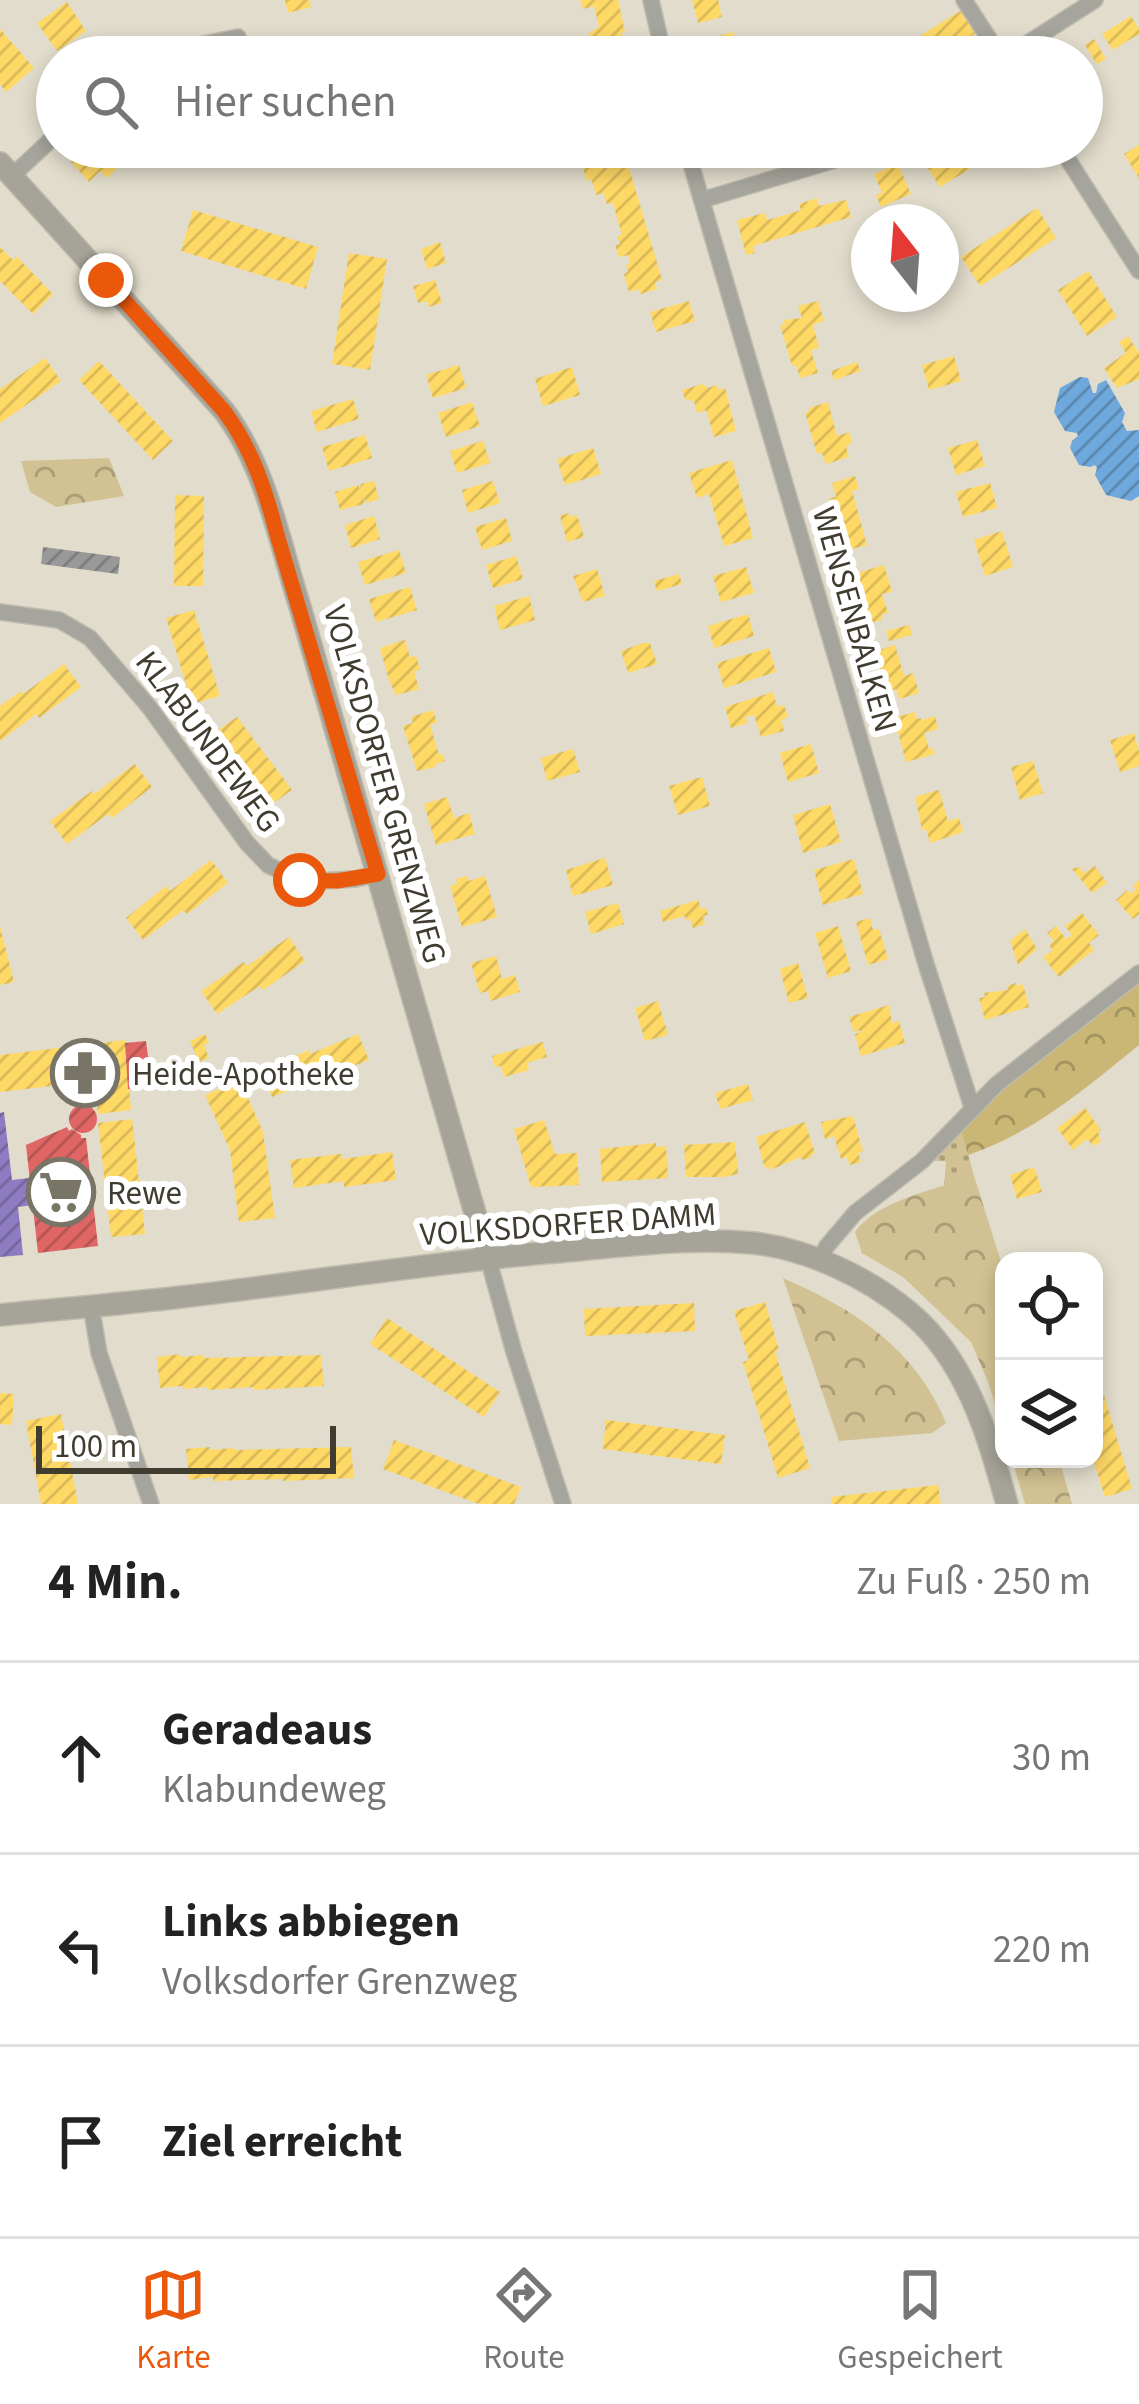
<!DOCTYPE html>
<html lang="de">
<head>
<meta charset="utf-8">
<style>
  :root { --surface:#fff; --page:#f6f6f6; --text:#222; --muted:#767676; --line:#e0e0e0; --accent:#ea580c }
  body { margin:0; font-family:"Source Sans 3",sans-serif; background:var(--page); color:var(--text) }
  .controls { position:absolute; right:36px; bottom:36px; display:grid; overflow:hidden; border-radius:24px; box-shadow:0 6px 18px #0003 }
  .controls button { width:108px; height:108px; display:grid; place-items:center; padding:0; border:0; border-bottom:3px solid var(--line); background:var(--surface); color:var(--text); font:60px sans-serif }
  .compass { position:absolute; left:851px; top:204px; width:108px; height:108px; border-radius:50%; background:var(--surface); box-shadow:0 6px 18px #0003; rotate:343deg }
  .scale { position:absolute; left:36px; bottom:30px; width:300px; box-sizing:border-box; padding-left:12px; border:6px solid #403c30; border-top:0; font-size:33px; line-height:42px; white-space:nowrap; color:#403c30; -webkit-text-stroke:9px #fff; paint-order:stroke }
  .stop { position:absolute; width:36px; height:36px; margin:-27px; border:9px solid #ea580c; border-radius:50%; background:#fff }
  .stop.end { background:#ea580c; border-color:#fff; box-shadow:0 3px 12px #0008 }
  .list { margin:0; padding:0; list-style:none }
  h2 { display:flex; justify-content:space-between; align-items:center; height:156px; margin:0; padding:0 48px; font-size:51px }
  h2 small { font-size:39px; font-weight:400; color:var(--muted) }
  .list li { display:grid; grid-template-columns:78px 1fr auto; gap:36px; align-items:center; box-sizing:border-box; height:192px; padding:0 48px; border-top:3px solid var(--line) }
  .list b { display:block; font-size:45px; white-space:nowrap }
  .list p { margin:0; font-size:39px; white-space:nowrap; color:var(--muted) }
  .list em { font-size:39px; font-style:normal; color:var(--muted) }
  .icon { flex:none; width:66px; height:66px; fill:none; stroke:currentColor; stroke-width:2; stroke-linecap:round; stroke-linejoin:round }
  .map { position:relative; flex:none; width:1139px; height:1504px; overflow:hidden }
  .search { position:absolute; background:var(--surface); box-shadow:0 6px 18px #0003; left:36px; right:36px; top:36px; height:132px; display:flex; align-items:center; gap:30px; box-sizing:border-box; padding:0 42px; border-radius:66px; color:var(--muted); font-size:45px }
  .sheet { height:732px; background:var(--surface) }
  nav { display:flex; justify-content:space-around; align-items:center; box-sizing:border-box; height:168px; border-top:3px solid var(--line); background:var(--surface); font-size:33px; color:var(--muted) }
  nav a { display:grid; justify-items:center; gap:6px }
  nav .on { color:var(--accent) }
  .map>svg:first-child { display:block }
  .grass { fill:url(#grass-dots) }
  .forest { fill:url(#forest-crowns) }
  .park { fill:url(#park-crowns) }
  .homes { fill:url(#homes-hatch) }
  .shops { fill:url(#shops-hatch) }
  .offices { fill:url(#offices-hatch) }
  .schools { fill:url(#schools-hatch) }
  .industry { fill:url(#industry-hatch) }
  .lines { fill:none; stroke-linecap:round; stroke-linejoin:round }
  .street-casing { stroke:#bfbbae; stroke-width:18 }
  .secondary-casing { stroke:#bfbbae; stroke-width:24 }
  .street { stroke:#a6a59d; stroke-width:15 }
  .secondary { stroke:#a6a399; stroke-width:21 }
  .route { stroke:#ea580c; stroke-width:15 }
  .labels { text-anchor:middle; stroke-width:12; stroke-linejoin:round; paint-order:stroke }
  .street-label { font-size:33px; fill:#403c30; stroke:#fff }
  .poi-label { font-size:33px; fill:#403c30; stroke:#fff; text-anchor:start }
</style>
</head>
<body>
<div class="map">
<svg width="1139" height="1504" viewBox="0 0 1139 1504">
  <defs>
    <pattern id="grass-dots" width="8" height="8" patternUnits="userSpaceOnUse" patternTransform="scale(3)"><rect width="8" height="8" fill="#d2c293"/><path d="M2 2h.1M6 6h.1" fill="none" stroke="#ac9f78" stroke-width="1.8" stroke-linecap="round"/></pattern>
    <pattern id="forest-crowns" width="20" height="18" patternUnits="userSpaceOnUse" patternTransform="scale(3)"><rect width="20" height="18" fill="#cab776"/><path d="M2 6a3 3 0 1 1 6 0M12 15a3 3 0 1 1 6 0" fill="none" stroke="#a59661"/></pattern>
    <pattern id="park-crowns" width="20" height="18" patternUnits="userSpaceOnUse" patternTransform="scale(3)"><rect width="20" height="18" fill="#d2c293"/><path d="M2 6a3 3 0 1 1 6 0M12 15a3 3 0 1 1 6 0" fill="none" stroke="#ac9f78"/></pattern>
    <pattern id="homes-hatch" width="6" height="6" patternUnits="userSpaceOnUse" patternTransform="scale(3)"><rect width="6" height="6" fill="#ffd966"/><path d="M-1 1l2-2M0 6l6-6M5 7l2-2" fill="none" stroke="#dcbb59"/></pattern>
    <pattern id="shops-hatch" width="6" height="6" patternUnits="userSpaceOnUse" patternTransform="scale(3)"><rect width="6" height="6" fill="#e06666"/><path d="M-1 1l2-2M0 6l6-6M5 7l2-2" fill="none" stroke="#b75554"/></pattern>
    <pattern id="offices-hatch" width="6" height="6" patternUnits="userSpaceOnUse" patternTransform="scale(3)"><rect width="6" height="6" fill="#8e7cc3"/><path d="M-1 1l2-2M0 6l6-6M5 7l2-2" fill="none" stroke="#75679f"/></pattern>
    <pattern id="schools-hatch" width="6" height="6" patternUnits="userSpaceOnUse" patternTransform="scale(3)"><rect width="6" height="6" fill="#6fa8dc"/><path d="M-1 1l2-2M0 6l6-6M5 7l2-2" fill="none" stroke="#5d8ab3"/></pattern>
    <pattern id="industry-hatch" width="6" height="6" patternUnits="userSpaceOnUse" patternTransform="scale(3)"><rect width="6" height="6" fill="#999"/><path d="M-1 1l2-2M0 6l6-6M5 7l2-2" fill="none" stroke="#7e7e7d"/></pattern>
  </defs>
  <rect width="100%" height="100%" fill="#e1dccb"/>
  <!-- grass -->
  <polygon class="grass" points="959,1121 974,1176 944,1187 946,1161 922,1161"/>
  <!-- forest -->
  <path class="forest" d="M1139,973v72c-53,43 -105,88 -171,110l-9,-34z"/>
  <!-- park -->
  <g class="park">
    <polygon points="109,458 124,496 56,507 30,492 21,461"/>
    <path d="M974,1176l30,95v161l-16,-50 -17,-40 -68,-65 -41,-24 -7,-21c22,-32 83,-43 119,-56z"/>
    <path d="M783,1278c71,31 132,70 163,145l-14,10 -93,8z"/>
    <polygon points="1012,1459 1059,1459 1072,1504 1025,1504"/>
  </g>
  <!-- homes -->
  <g class="homes">
    <polygon points="285,0 309,0 311,7 288,13"/>
    <polygon points="580,0 618,0 625,32 621,33 622,37 597,42 591,41 589,33 599,27 594,6 583,9"/>
    <polygon points="692,0 718,0 722,17 698,23"/>
    <polygon points="67,2 86,31 57,51 37,23"/>
    <polygon points="962,10 976,33 938,57 919,57 910,42"/>
    <polygon points="1131,16 1139,29 1139,34 1113,50 1102,34"/>
    <polygon points="0,29 34,68 6,92 0,84"/>
    <polygon points="733,32 740,57 702,57 698,42"/>
    <polygon points="1094,39 1106,59 1097,64 1085,45"/>
    <polygon points="359,45 382,50 381,57 357,57"/>
    <polygon points="1139,145 1139,178 1124,154"/>
    <polygon points="87,147 107,147 121,165 107,178 100,171 89,182 71,162"/>
    <polygon points="135,147 186,147 151,167"/>
    <polygon points="321,147 354,147 352,160 320,154"/>
    <polygon points="579,147 623,147 662,280 655,282 657,289 640,294 638,289 629,292 624,274 628,272 626,265 630,264 628,255 619,257 615,245 620,244 617,236 622,235 613,203 607,204 603,193 596,195 591,179 586,181"/>
    <polygon points="921,147 960,147 973,167 940,187 916,150"/>
    <polygon points="898,164 911,194 881,207 876,195 882,193 874,174"/>
    <polygon points="817,198 819,206 846,200 851,217 753,246 755,253 746,255 737,220 765,213 767,220 785,215 801,210 799,204"/>
    <polygon points="1037,208 1056,238 980,286 961,257"/>
    <polygon points="193,210 318,247 306,289 181,251"/>
    <polygon points="440,242 446,263 427,269 421,249"/>
    <polygon points="0,247 13,260 16,256 53,294 33,314 0,281"/>
    <polygon points="349,253 387,259 370,370 332,364"/>
    <polygon points="1088,271 1117,317 1087,336 1058,290"/>
    <polygon points="435,280 442,303 429,307 427,301 418,303 413,286"/>
    <polygon points="689,301 695,321 656,332 650,312"/>
    <polygon points="818,301 824,321 813,325 819,348 811,350 818,373 800,378 796,365 792,366 780,325 785,324 783,320 802,318 798,306"/>
    <polygon points="1128,336 1139,353 1139,379 1117,388 1104,368 1126,353 1119,342"/>
    <polygon points="954,356 961,381 929,390 922,365"/>
    <polygon points="45,358 61,381 0,423 0,389"/>
    <polygon points="99,361 173,441 153,460 79,380"/>
    <polygon points="857,362 861,371 834,380 831,371"/>
    <polygon points="459,365 466,388 433,398 426,375"/>
    <polygon points="572,367 580,395 543,406 535,379"/>
    <polygon points="703,384 707,388 717,385 718,390 725,388 736,431 714,437 706,410 697,413 694,401 685,399 682,390"/>
    <polygon points="353,399 359,419 317,432 311,411"/>
    <polygon points="472,402 480,426 446,437 438,413"/>
    <polygon points="828,402 837,436 849,432 852,442 846,447 849,457 826,464 822,453 817,454 805,412 810,411 809,408"/>
    <polygon points="365,435 372,458 329,471 322,447"/>
    <polygon points="977,440 985,466 956,475 948,448"/>
    <polygon points="483,441 490,463 457,473 450,451"/>
    <polygon points="593,448 601,474 565,485 557,459"/>
    <polygon points="732,460 753,538 724,546 709,494 697,498 689,473"/>
    <polygon points="855,476 859,489 852,491 867,545 844,551 829,498 836,497 832,483"/>
    <polygon points="374,481 379,499 366,503 364,498 364,504 340,510 335,492 358,485 360,489 361,484"/>
    <polygon points="493,481 500,503 468,513 462,490"/>
    <polygon points="990,483 997,508 963,517 956,492"/>
    <polygon points="175,495 204,496 203,586 174,586"/>
    <polygon points="569,513 570,517 577,515 584,537 567,542 560,516"/>
    <polygon points="374,516 380,539 351,548 345,525"/>
    <polygon points="506,518 512,541 482,550 475,527"/>
    <polygon points="1002,531 1013,567 985,576 974,540"/>
    <polygon points="399,550 406,573 365,585 358,562"/>
    <polygon points="516,556 523,579 493,588 486,565"/>
    <polygon points="884,565 892,592 882,594 888,613 881,615 882,620 871,623 870,619 866,621 853,579 859,577 857,573"/>
    <polygon points="746,567 754,593 721,602 713,576"/>
    <polygon points="597,569 605,596 583,602 573,576"/>
    <polygon points="679,574 682,584 657,591 654,581"/>
    <polygon points="410,587 417,610 376,622 369,599"/>
    <polygon points="529,596 535,620 500,630 494,606"/>
    <polygon points="194,610 220,696 192,704 166,618"/>
    <polygon points="748,614 754,636 714,648 708,626"/>
    <polygon points="909,625 912,635 889,641 886,631"/>
    <polygon points="405,640 410,657 416,656 420,670 414,671 419,689 396,695 389,680 380,648"/>
    <polygon points="643,643 650,643 657,664 628,673 621,651"/>
    <polygon points="895,645 904,676 913,673 919,693 899,699 896,689 887,692 875,651"/>
    <polygon points="769,648 776,672 724,688 717,663"/>
    <polygon points="64,664 81,687 39,718 36,714 0,741 0,706 21,691 23,694"/>
    <polygon points="773,692 777,707 784,705 788,717 781,720 784,731 761,737 754,715 746,717 747,723 731,728 725,707"/>
    <polygon points="433,710 437,722 430,725 439,755 443,754 445,761 436,764 436,767 417,771 403,726 413,723 411,717"/>
    <polygon points="915,712 917,719 921,718 922,720 935,716 938,729 924,733 929,749 933,748 935,754 906,762 894,718"/>
    <polygon points="237,717 292,790 269,806 214,733"/>
    <polygon points="1134,733 1139,751 1139,766 1120,772 1110,740"/>
    <polygon points="811,744 819,773 788,782 780,753"/>
    <polygon points="573,749 580,772 547,781 541,758"/>
    <polygon points="1033,761 1043,793 1020,800 1011,767"/>
    <polygon points="135,764 152,787 112,818 108,814 67,844 50,821 92,791 94,794"/>
    <polygon points="702,777 710,806 678,815 669,786"/>
    <polygon points="939,790 948,821 959,818 963,832 930,843 926,829 922,830 915,797"/>
    <polygon points="447,797 454,818 469,813 475,834 436,845 424,804"/>
    <polygon points="830,804 841,842 803,853 793,815"/>
    <polygon points="605,858 613,885 573,896 566,870"/>
    <polygon points="854,859 863,894 823,905 814,870"/>
    <polygon points="211,860 228,883 187,914 183,910 143,940 126,918 166,886 170,891"/>
    <polygon points="1095,866 1107,883 1092,893 1072,869 1079,867 1084,873"/>
    <polygon points="467,876 468,881 485,876 497,917 462,927 450,886 457,884 456,879"/>
    <polygon points="1139,880 1139,914 1133,919 1116,900 1127,890 1130,894 1136,889 1133,886"/>
    <polygon points="698,900 701,909 706,908 708,915 703,916 705,924 693,928 690,919 686,920 685,916 663,922 660,911"/>
    <polygon points="618,903 624,924 591,934 585,912"/>
    <polygon points="1082,913 1099,935 1089,943 1094,950 1059,977 1043,957 1053,950 1049,945 1054,941 1047,933 1056,926 1066,939 1072,935 1065,926"/>
    <polygon points="870,918 873,930 879,929 888,959 868,965 856,922"/>
    <polygon points="0,926 14,982 0,985"/>
    <polygon points="838,926 851,971 828,978 815,933"/>
    <polygon points="1025,929 1037,949 1018,965 1010,941"/>
    <polygon points="289,937 305,961 263,990 260,986 217,1014 201,991 244,962 247,966"/>
    <polygon points="496,956 502,979 515,975 520,992 491,1001 488,991 480,993 471,963"/>
    <polygon points="798,963 808,998 789,1003 780,969"/>
    <polygon points="1016,983 1017,986 1023,984 1029,1007 985,1020 979,998 985,997 984,993 1008,990 1007,986"/>
    <polygon points="658,1001 668,1035 645,1041 635,1008"/>
    <polygon points="889,1005 892,1023 899,1021 905,1043 861,1056 855,1034 861,1032 860,1030 854,1032 849,1017"/>
    <polygon points="205,1034 209,1043 204,1045 209,1058 199,1062 190,1041"/>
    <polygon points="358,1034 369,1060 272,1097 261,1071 309,1050 310,1054"/>
    <polygon points="125,1040 131,1110 98,1114 94,1081 0,1092 0,1055"/>
    <polygon points="543,1042 547,1057 527,1063 529,1070 504,1077 501,1066 495,1067 492,1056"/>
    <polygon points="240,1080 263,1132 275,1218 239,1222 230,1150 205,1095"/>
    <polygon points="748,1084 753,1100 720,1109 715,1093"/>
    <polygon points="1085,1108 1101,1130 1098,1132 1101,1142 1093,1146 1087,1139 1073,1150 1057,1128"/>
    <polygon points="853,1116 863,1152 858,1153 861,1162 850,1165 847,1157 841,1159 834,1136 825,1139 821,1122"/>
    <polygon points="132,1119 145,1234 111,1237 98,1123"/>
    <polygon points="544,1120 555,1154 577,1153 579,1185 531,1187 514,1129"/>
    <polygon points="805,1122 815,1153 812,1154 812,1157 802,1160 801,1157 770,1170 769,1167 765,1168 756,1137"/>
    <polygon points="735,1142 738,1174 724,1177 686,1177 684,1145"/>
    <polygon points="656,1143 656,1147 666,1146 668,1178 602,1182 600,1149"/>
    <polygon points="392,1152 396,1180 344,1187 344,1181 294,1188 290,1160 341,1154 342,1159"/>
    <polygon points="1031,1168 1035,1169 1042,1192 1017,1199 1010,1175"/>
    <polygon points="765,1302 779,1350 775,1351 810,1468 778,1478 743,1362 749,1360 734,1311"/>
    <polygon points="694,1303 695,1331 585,1336 584,1309"/>
    <polygon points="387,1318 500,1392 484,1417 370,1344"/>
    <polygon points="180,1354 180,1357 204,1355 204,1358 321,1355 324,1386 254,1390 254,1387 207,1390 207,1387 183,1389 183,1386 160,1388 157,1357"/>
    <polygon points="0,1393 14,1394 12,1425 0,1424"/>
    <polygon points="1104,1395 1132,1489 1105,1497 1093,1459 1094,1398"/>
    <polygon points="61,1414 78,1504 41,1504 26,1421"/>
    <polygon points="606,1420 725,1435 721,1464 603,1449"/>
    <polygon points="394,1440 521,1487 514,1504 479,1504 383,1469"/>
    <polygon points="210,1447 210,1450 233,1448 233,1450 351,1447 354,1478 283,1481 283,1479 213,1481 213,1477 189,1480 186,1449"/>
    <polygon points="938,1485 941,1504 832,1504 831,1497"/>
  </g>
  <!-- shops -->
  <g class="shops">
    <polygon points="146,1041 152,1087 128,1089 125,1043"/>
    <circle cx="83" cy="1119" r="14"/>
    <polygon points="67,1127 69,1131 72,1129 81,1135 81,1138 86,1138 98,1246 38,1253 26,1145"/>
  </g>
  <!-- offices -->
  <polygon class="offices" points="4,1112 12,1180 29,1178 33,1205 18,1207 23,1255 0,1257 0,1113"/>
  <!-- schools -->
  <polygon class="schools" points="1080,377 1088,378 1093,393 1096,393 1098,384 1106,380 1125,413 1122,422 1127,431 1139,430 1139,496 1131,501 1106,495 1095,475 1097,468 1095,465 1090,467 1079,465 1070,448 1072,441 1078,436 1077,433 1065,431 1054,412 1060,388"/>
  <!-- industry -->
  <polygon class="industry" points="43,547 120,557 118,574 41,564"/>
  <g class="lines">
    <!-- street casing -->
    <g class="street-casing">
      <g id="street">
        <polyline points="651,0 664,57"/>
        <polyline points="964,0 1001,57"/>
        <polyline points="166,57 180,49 238,37"/>
        <polyline points="1006,57 1095,0"/>
        <polyline points="686,147 926,964 972,1107"/>
        <polyline points="1060,147 1139,271"/>
        <polyline points="12,176 57,134"/>
        <polyline points="702,200 835,160 862,147"/>
        <polyline points="0,612 59,620 90,638 150,708 247,843 268,865 300,880 319,881 355,879 378,874"/>
        <polyline points="488,1258 514,1352 563,1504"/>
        <polyline points="819,1260 827,1246 855,1213 922,1161 997,1084 1139,973"/>
        <polyline points="91,1306 99,1353 151,1504"/>
      </g>
    </g>
    <!-- secondary casing -->
    <g class="secondary-casing">
      <g id="secondary">
        <path d="M0,163l224,248c42,56 55,130 76,196l188,651"/>
        <path d="M0,1315c60,-6 121,-11 181,-18 121,-14 241,-33 362,-44 69,-5 141,-17 210,-10 55,6 114,34 156,69 58,48 79,124 98,192"/>
      </g>
    </g>
    <!-- street -->
    <use href="#street" class="street"/>
    <!-- secondary -->
    <use href="#secondary" class="secondary"/>
  </g>
  <g class="lines">
    <!-- route -->
    <path class="route" d="M106,280l118,131c29,39 42,81 54,127l100,336 -41,7 -37,-1"/>
  </g>
  <!-- icons -->
  <defs>
    <g id="pharmacy-ring" transform="scale(3.45)"><circle r="9.5" fill="#fff" stroke="#787466" stroke-width="1.5"/><path d="M-2-6h4v4h4v4h-4v4h-4v-4h-4v-4h4Z" fill="#787466"/></g>
    <g id="supermarket-ring" transform="scale(3.45)"><circle r="9.5" fill="#fff" stroke="#787466" stroke-width="1.5"/><path d="M-6-5.5h2.5l.6 2H6L4.5 2H-2.5L-4.4-4H-6ZM-1.5 3.2a1.3 1.3 0 1 0 .1 0ZM3 3.2a1.3 1.3 0 1 0 .1 0Z" fill="#787466"/></g>
  </defs>
  <g fill-rule="evenodd">
    <use href="#pharmacy-ring" x="85" y="1073"/>
    <use href="#supermarket-ring" x="61" y="1192"/>
  </g>
  <g class="labels">
    <!-- street labels -->
    <g class="street-label">
      <text transform="translate(856 619) rotate(74)" y="12">WENSENBALKEN</text>
      <text transform="translate(209 741) rotate(53)" y="12">KLABUNDEWEG</text>
      <text transform="translate(386 784) rotate(74)" y="12">VOLKSDORFER GRENZWEG</text>
      <text transform="translate(568 1223) rotate(-4)" y="12">VOLKSDORFER DAMM</text>
    </g>
    <!-- poi labels -->
    <g class="poi-label">
      <text x="132" y="1085">Heide-Apotheke</text>
      <text x="107" y="1204">Rewe</text>
    </g>
  </g>
</svg>
<div class="controls">
<button><svg class="icon" aria-label="locate" viewBox="0 0 24 24"><circle cx="12" cy="12" r="6"/><path d="M12 2v4M12 18v4M2 12h4M18 12h4"/></svg></button>
<button><svg class="icon" aria-label="layers" viewBox="0 0 24 24"><path d="M12 4l9 5-9 5-9-5zM3 14l9 5 9-5"/></svg></button>
</div>
<svg class="compass" viewBox="-18 -18 36 36"><path d="M0-13l5 13h-10z" fill="#e53935"/><path d="M0 13l5-13h-10z" fill="#767676"/></svg>
<div class="scale">100 m</div>
<div class="stop" style="left:300px;top:880px"></div>
<div class="stop end" style="left:106px;top:280px"></div>
<div class="search"><svg class="icon" aria-label="search" viewBox="0 0 24 24"><circle cx="10" cy="10" r="6"/><path d="M15 15l6 6"/></svg>Hier suchen</div>
</div>
<section class="sheet">
<h2>4 Min.<small>Zu Fuß · 250 m</small></h2>
<ul class="list">
<li><svg class="icon" aria-label="ahead" viewBox="0 0 24 24"><path d="M12 20V5M6 11l6-6 6 6"/></svg><div><b>Geradeaus</b><p>Klabundeweg</p></div><em>30 m</em></li>
<li><svg class="icon" aria-label="left" viewBox="0 0 24 24"><path d="M17 20v-9H6M10 6l-5 5 5 5"/></svg><div><b>Links abbiegen</b><p>Volksdorfer Grenzweg</p></div><em>220 m</em></li>
<li><svg class="icon" aria-label="arrive" viewBox="0 0 24 24"><path d="M6 21V4h12l-3 4 3 4H6"/></svg><div><b>Ziel erreicht</b></div></li>
</ul>
</section>
<nav>
<a class="on"><svg class="icon" aria-label="map" viewBox="0 0 24 24"><path d="M3 6l6-2 6 2 6-2v14l-6 2-6-2-6 2zM9 4v14M15 6v14"/></svg>Karte</a>
<a><svg class="icon" aria-label="directions" viewBox="0 0 24 24"><path d="M12 3l9 9-9 9-9-9zM9 14v-3h6M13 9l2 2-2 2"/></svg>Route</a>
<a><svg class="icon" aria-label="saved" viewBox="0 0 24 24"><path d="M7 4h10v16l-5-4-5 4z"/></svg>Gespeichert</a>
</nav>
</body>
</html>
